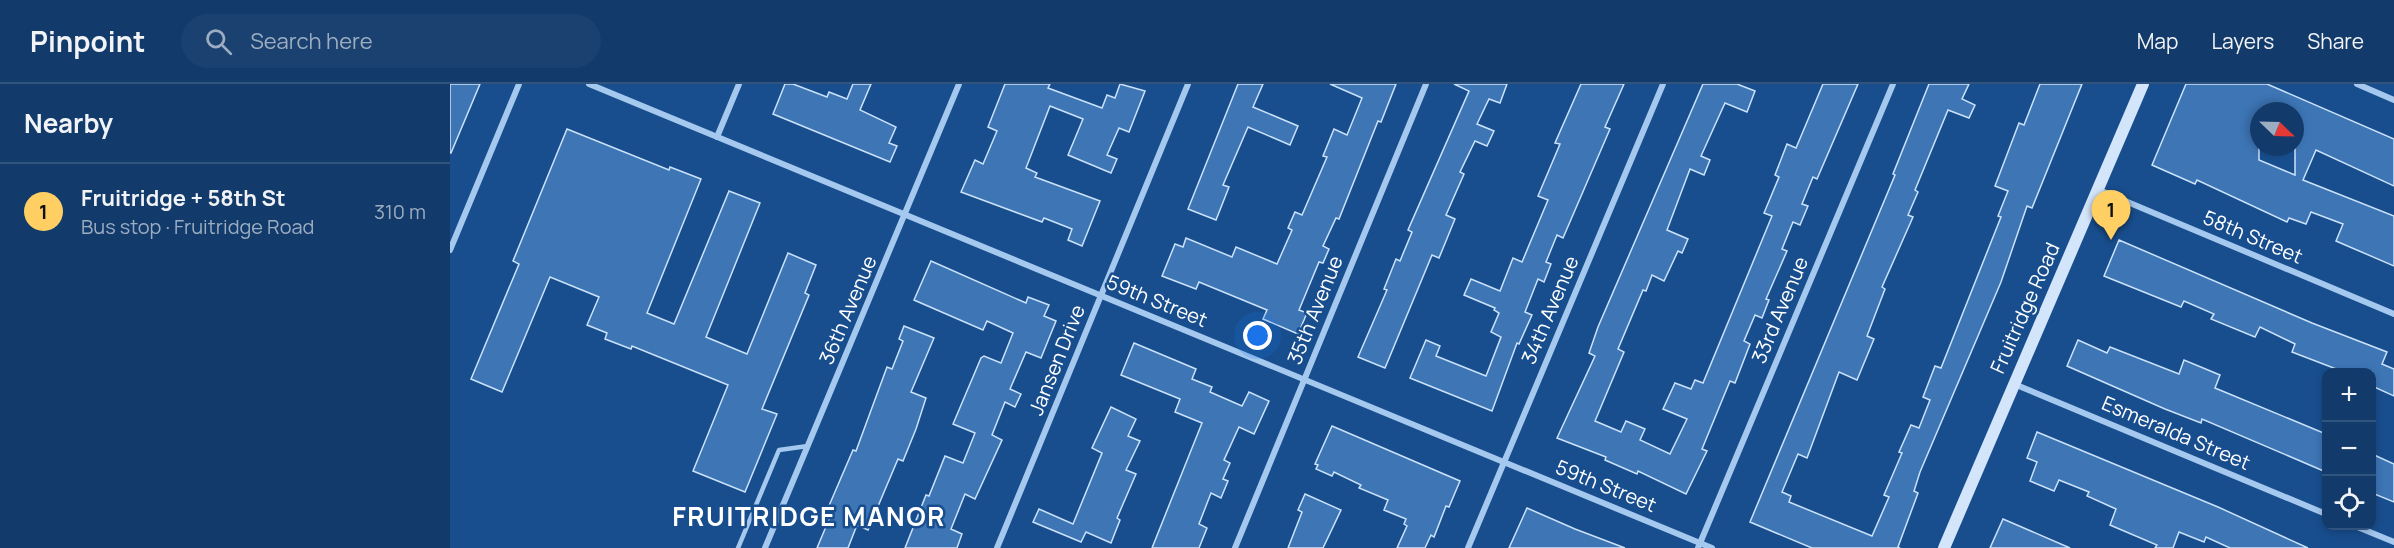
<!DOCTYPE html>
<html lang="en">
<head>
<meta charset="utf-8">
<style>
  :root { --surface:#123a6a; --page:#1b4170; --text:#f1f3f6; --muted:#9cadc1; --line:#31547e; --accent:#ffcf63 }
  body { margin:0; font-family:Manrope,sans-serif; background:var(--page); color:var(--text) }
  .controls { position:absolute; right:18px; bottom:18px; display:grid; overflow:hidden; border-radius:12px; box-shadow:0 3px 9px #0003 }
  .controls button { width:54px; height:54px; display:grid; place-items:center; padding:0; border:0; border-bottom:2px solid var(--line); background:var(--surface); color:var(--text); font:30px sans-serif }
  .compass { position:absolute; left:1800px; top:18px; width:54px; height:54px; border-radius:50%; background:var(--surface); box-shadow:0 3px 9px #0003; rotate:113deg }
  .you { position:absolute; left:808px; top:252px; width:21px; height:21px; margin:-15px; border:4px solid #fff; border-radius:50%; background:#1a73e8; box-shadow:0 0 0 9px #1a73e833 }
  .badge { display:grid; place-items:center; width:39px; height:39px; border-radius:50%; background:var(--accent); color:#111; font-size:20px; font-weight:700 }
  .pin { position:absolute; translate:-50% -50px; filter:drop-shadow(0 2px 3px #0008) }
  .pin::after { content:''; position:absolute; top:32px; width:21px; height:18px; background:inherit; clip-path:polygon(0 0,100% 0,50% 100%) }
  .list { margin:0; padding:0; list-style:none }
  h2 { display:flex; justify-content:space-between; align-items:center; height:78px; margin:0; padding:0 24px; font-size:26px }
  h2 small { font-size:20px; font-weight:400; color:var(--muted) }
  .list li { display:grid; grid-template-columns:39px 1fr auto; gap:18px; align-items:center; box-sizing:border-box; height:96px; padding:0 24px; border-top:2px solid var(--line) }
  .list b { display:block; font-size:22px; white-space:nowrap }
  .list p { margin:0; font-size:20px; white-space:nowrap; color:var(--muted) }
  .list em { font-size:20px; font-style:normal; color:var(--muted) }
  .icon { flex:none; width:33px; height:33px; fill:none; stroke:currentColor; stroke-width:2; stroke-linecap:round; stroke-linejoin:round }
  .map { position:relative; flex:none; width:1944px; height:464px; overflow:hidden }
  header { display:flex; align-items:center; gap:36px; box-sizing:border-box; height:84px; padding:0 30px; background:var(--surface); border-bottom:2px solid var(--line) }
  header strong { font-size:28px }
  nav { display:flex; gap:33px; margin-inline-start:auto; font-size:21px }
  .search { width:420px; height:54px; background:var(--page); display:flex; align-items:center; gap:15px; box-sizing:border-box; padding:0 21px; border-radius:33px; color:var(--muted); font-size:22px }
  main { display:flex }
  aside { flex:1; background:var(--surface) }
  .map>svg:first-child { display:block }
  .building { fill:#3d75b5; stroke:#cbe2fb; stroke-width:1.5; fill-rule:evenodd }
  .lines { fill:none; stroke-linecap:round; stroke-linejoin:round }
  .lane { stroke:#a5c8ef; stroke-width:4.5 }
  .street { stroke:#a5c8ef; stroke-width:6 }
  .secondary { stroke:#d3e5fa; stroke-width:12 }
  .labels { text-anchor:middle; stroke-width:5; stroke-linejoin:round; paint-order:stroke }
  .street-label { font-size:20px; fill:#fff; stroke:#184e8e }
  .district-label { font-size:26px; font-weight:bold; letter-spacing:1.5px; fill:#fff; stroke:#184e8e }
</style>
</head>
<body>
<header>
<strong>Pinpoint</strong>
<div class="search"><svg class="icon" aria-label="search" viewBox="0 0 24 24"><circle cx="10" cy="10" r="6"/><path d="M15 15l6 6"/></svg>Search here</div>
<nav><a>Map</a><a>Layers</a><a>Share</a></nav>
</header>
<main>
<aside>
<h2>Nearby<small></small></h2>
<ul class="list">
<li><span class="badge">1</span><div><b>Fruitridge + 58th St</b><p>Bus stop · Fruitridge Road</p></div><em>310 m</em></li>
</ul>
</aside>
<div class="map">
<svg width="1944" height="464" viewBox="0 0 1944 464">
  <rect width="100%" height="100%" fill="#184e8e"/>
  <!-- building -->
  <g class="building">
    <polygon points="0,0 30,0 1,69 0,69"/>
    <polygon points="335,0 343,0 377,13 379,8 397,15 403,0 421,0 410,26 446,43 439,59 447,62 440,78 323,30"/>
    <polygon points="555,0 600,0 598,4 652,24 657,11 665,14 670,0 695,7 679,48 669,44 657,71 667,75 661,89 618,71 633,35 600,22 576,84 587,89 585,93 650,117 632,162 618,156 622,145 594,134 592,138 511,108 525,76 533,80 547,47 538,43"/>
    <polygon points="788,0 813,0 803,23 848,42 840,61 798,43 773,101 779,103 766,136 738,125"/>
    <polygon points="880,0 946,0 931,38 928,37 889,135 886,134 873,162 879,165 873,179 869,178 849,226 857,229 848,250 813,235 817,226 749,198 746,205 712,192 725,160 733,163 736,154 782,173 786,163 827,180 842,146 838,144 845,128 852,131 877,73 873,72 884,45 897,51 912,14"/>
    <polygon points="1004,0 1057,0 1050,19 1039,15 1027,40 1044,47 1037,62 1025,57 1010,88 1014,90 996,131 1005,135 989,174 982,171 935,284 908,273 937,206 934,205 946,175 950,177 962,148 958,146 1019,7"/>
    <polygon points="1131,0 1174,0 1155,43 1160,45 1113,154 1107,151 1096,178 1101,180 1094,198 1088,195 1075,228 1082,231 1069,260 1067,259 1042,327 960,294 976,256 990,262 986,272 1036,292 1051,253 1041,248 1049,229 1044,226 1045,224 1014,211 1021,195 1050,207 1063,174 1072,178 1098,116 1088,112 1110,60 1105,59"/>
    <polygon points="1253,0 1287,0 1305,7 1297,28 1275,19 1251,72 1260,76 1254,91 1240,85 1217,146 1238,155 1232,169 1228,167 1214,197 1202,191 1196,207 1193,206 1168,265 1174,268 1145,337 1171,348 1176,337 1195,345 1190,356 1220,370 1237,335 1213,325 1225,299 1241,305 1245,296 1253,299 1322,132 1314,129 1329,93 1325,91 1337,60 1346,64 1373,0 1408,0 1367,95 1363,93 1352,120 1358,122 1350,141 1343,138 1332,165 1337,167 1316,215 1319,216 1312,234 1305,231 1294,257 1300,260 1285,299 1280,297 1252,365 1257,367 1236,410 1188,387 1187,390 1155,376 1156,373 1107,354 1145,272 1139,269 1148,243"/>
    <polygon points="1479,0 1519,0 1512,15 1525,21 1519,34 1498,26 1465,106 1468,108 1458,131 1463,133 1432,203 1435,205 1417,252 1424,255 1407,296 1389,288 1357,374 1348,370 1332,408 1341,412 1339,418 1422,452 1439,413 1434,411 1452,369 1449,368 1461,341 1469,344 1480,316 1473,313 1485,282 1491,284 1551,133 1548,132 1558,107 1545,102 1569,39 1574,41 1590,0 1632,0 1582,124 1577,122 1551,198 1470,388 1464,407 1468,409 1448,463 1450,464 1362,464 1300,438 1445,91 1443,90"/>
    <path d="M1736,0h81l127,55v47l-78,-36 -13,30 91,36v50l-58,-25 7,-17 -32,-12 -5,12 -17,-6 -2,4 -90,-42 -2,4 -43,-19zM1809,27h36v64l-36,-15z"/>
    <polygon points="117,45 219,86 220,83 251,95 197,229 224,240 279,107 310,119 256,253 297,270 338,169 366,181 355,209 359,211 312,325 327,330 295,408 243,387 278,301 182,262 181,265 155,255 157,249 137,241 149,213 100,193 52,308 21,295 69,180 63,177"/>
    <polygon points="1669,156 1862,239 1937,268 1932,280 1944,285 1944,312 1922,302 1922,288 1894,288 1842,268 1845,260 1810,243 1805,253 1761,235 1764,230 1734,217 1731,223 1654,192"/>
    <polygon points="481,177 576,219 578,213 599,221 594,232 606,237 591,274 576,268 560,305 571,310 565,323 555,318 542,351 552,356 525,415 515,410 501,445 512,450 507,464 455,464 476,411 479,412 495,372 513,379 525,349 503,340 531,274 534,272 551,279 563,249 537,237 533,246 464,216"/>
    <polygon points="454,242 484,254 461,308 476,314 466,345 453,377 448,375 418,446 407,441 398,464 367,464 383,426 378,424 403,366 406,367 437,283 442,285 453,257 449,255"/>
    <polygon points="1628,256 1657,269 1660,263 1729,290 1734,276 1770,291 1765,304 1876,350 1876,388 1752,335 1751,339 1715,325 1617,282"/>
    <polygon points="684,259 746,285 742,295 762,303 760,308 792,322 799,308 819,317 804,350 789,343 774,376 780,379 773,395 778,397 771,414 761,409 749,440 757,444 749,464 702,464 752,339 725,328 730,315 671,291"/>
    <polygon points="661,323 686,335 678,352 690,357 676,386 686,390 667,434 670,436 661,459 636,448 631,458 583,438 589,425 623,440 652,369 642,364"/>
    <polygon points="882,342 1010,397 999,423 996,422 984,453 981,451 975,464 947,464 957,442 954,440 956,435 934,426 938,416 909,404 911,401 884,388 882,392 866,385 868,381 865,380"/>
    <polygon points="1587,348 1768,423 1858,464 1780,464 1756,453 1754,458 1729,448 1723,464 1705,464 1707,461 1660,441 1666,425 1637,412 1639,408 1609,396 1604,407 1580,397 1587,378 1577,374"/>
    <polygon points="1922,370 1944,380 1944,418 1922,409"/>
    <polygon points="855,410 891,426 873,464 838,464 852,428 848,426"/>
    <polygon points="1077,424 1125,445 1175,464 1059,464"/>
    <polygon points="1553,435 1620,464 1540,464"/>
  </g>
  <g class="lines">
    <!-- lane -->
    <polyline class="lane" points="288,464 329,366 358,362"/>
    <!-- street -->
    <g class="street">
      <polyline points="139,0 1262,464"/>
      <polyline points="1907,0 1944,16"/>
      <polyline points="267,53 289,0"/>
      <polyline points="1649,106 1944,230"/>
      <polyline points="0,166 69,0"/>
      <polyline points="1564,300 1876,430"/>
      <polyline points="1905,442 1944,458"/>
      <polyline points="315,464 509,0"/>
      <polyline points="547,464 738,0"/>
      <polyline points="785,464 976,0"/>
      <polyline points="1018,464 1213,0"/>
      <polyline points="1248,464 1443,0"/>
    </g>
    <!-- secondary -->
    <polyline class="secondary" points="1494,464 1693,0"/>
  </g>
  <g class="labels">
    <!-- street labels -->
    <g class="street-label">
      <text transform="translate(1803 153) rotate(23)" y="7">58th Street</text>
      <text transform="translate(707 217) rotate(22)" y="7">59th Street</text>
      <text transform="translate(1575 224) rotate(-66)" y="7">Fruitridge Road</text>
      <text transform="translate(398 226) rotate(-67)" y="7">36th Avenue</text>
      <text transform="translate(865 226) rotate(-68)" y="7">35th Avenue</text>
      <text transform="translate(1100 226) rotate(-67)" y="7">34th Avenue</text>
      <text transform="translate(1330 226) rotate(-67)" y="7">33rd Avenue</text>
      <text transform="translate(607 276) rotate(-68)" y="7">Jansen Drive</text>
      <text transform="translate(1726 349) rotate(23)" y="7">Esmeralda Street</text>
      <text transform="translate(1156 402) rotate(22)" y="7">59th Street</text>
    </g>
    <!-- district labels -->
    <g class="district-label">
      <text x="359" y="442">FRUITRIDGE MANOR</text>
    </g>
  </g>
</svg>
<div class="controls">
<button>+</button>
<button>−</button>
<button><svg class="icon" aria-label="locate" viewBox="0 0 24 24"><circle cx="12" cy="12" r="6"/><path d="M12 2v4M12 18v4M2 12h4M18 12h4"/></svg></button>
</div>
<svg class="compass" viewBox="-18 -18 36 36"><path d="M0-13l5 13h-10z" fill="#e53935"/><path d="M0 13l5-13h-10z" fill="#9cadc1"/></svg>
<div class="you"></div>
<div class="pin badge" style="left:1661px;top:156px">1</div>
</div>
</main>
</body>
</html>
